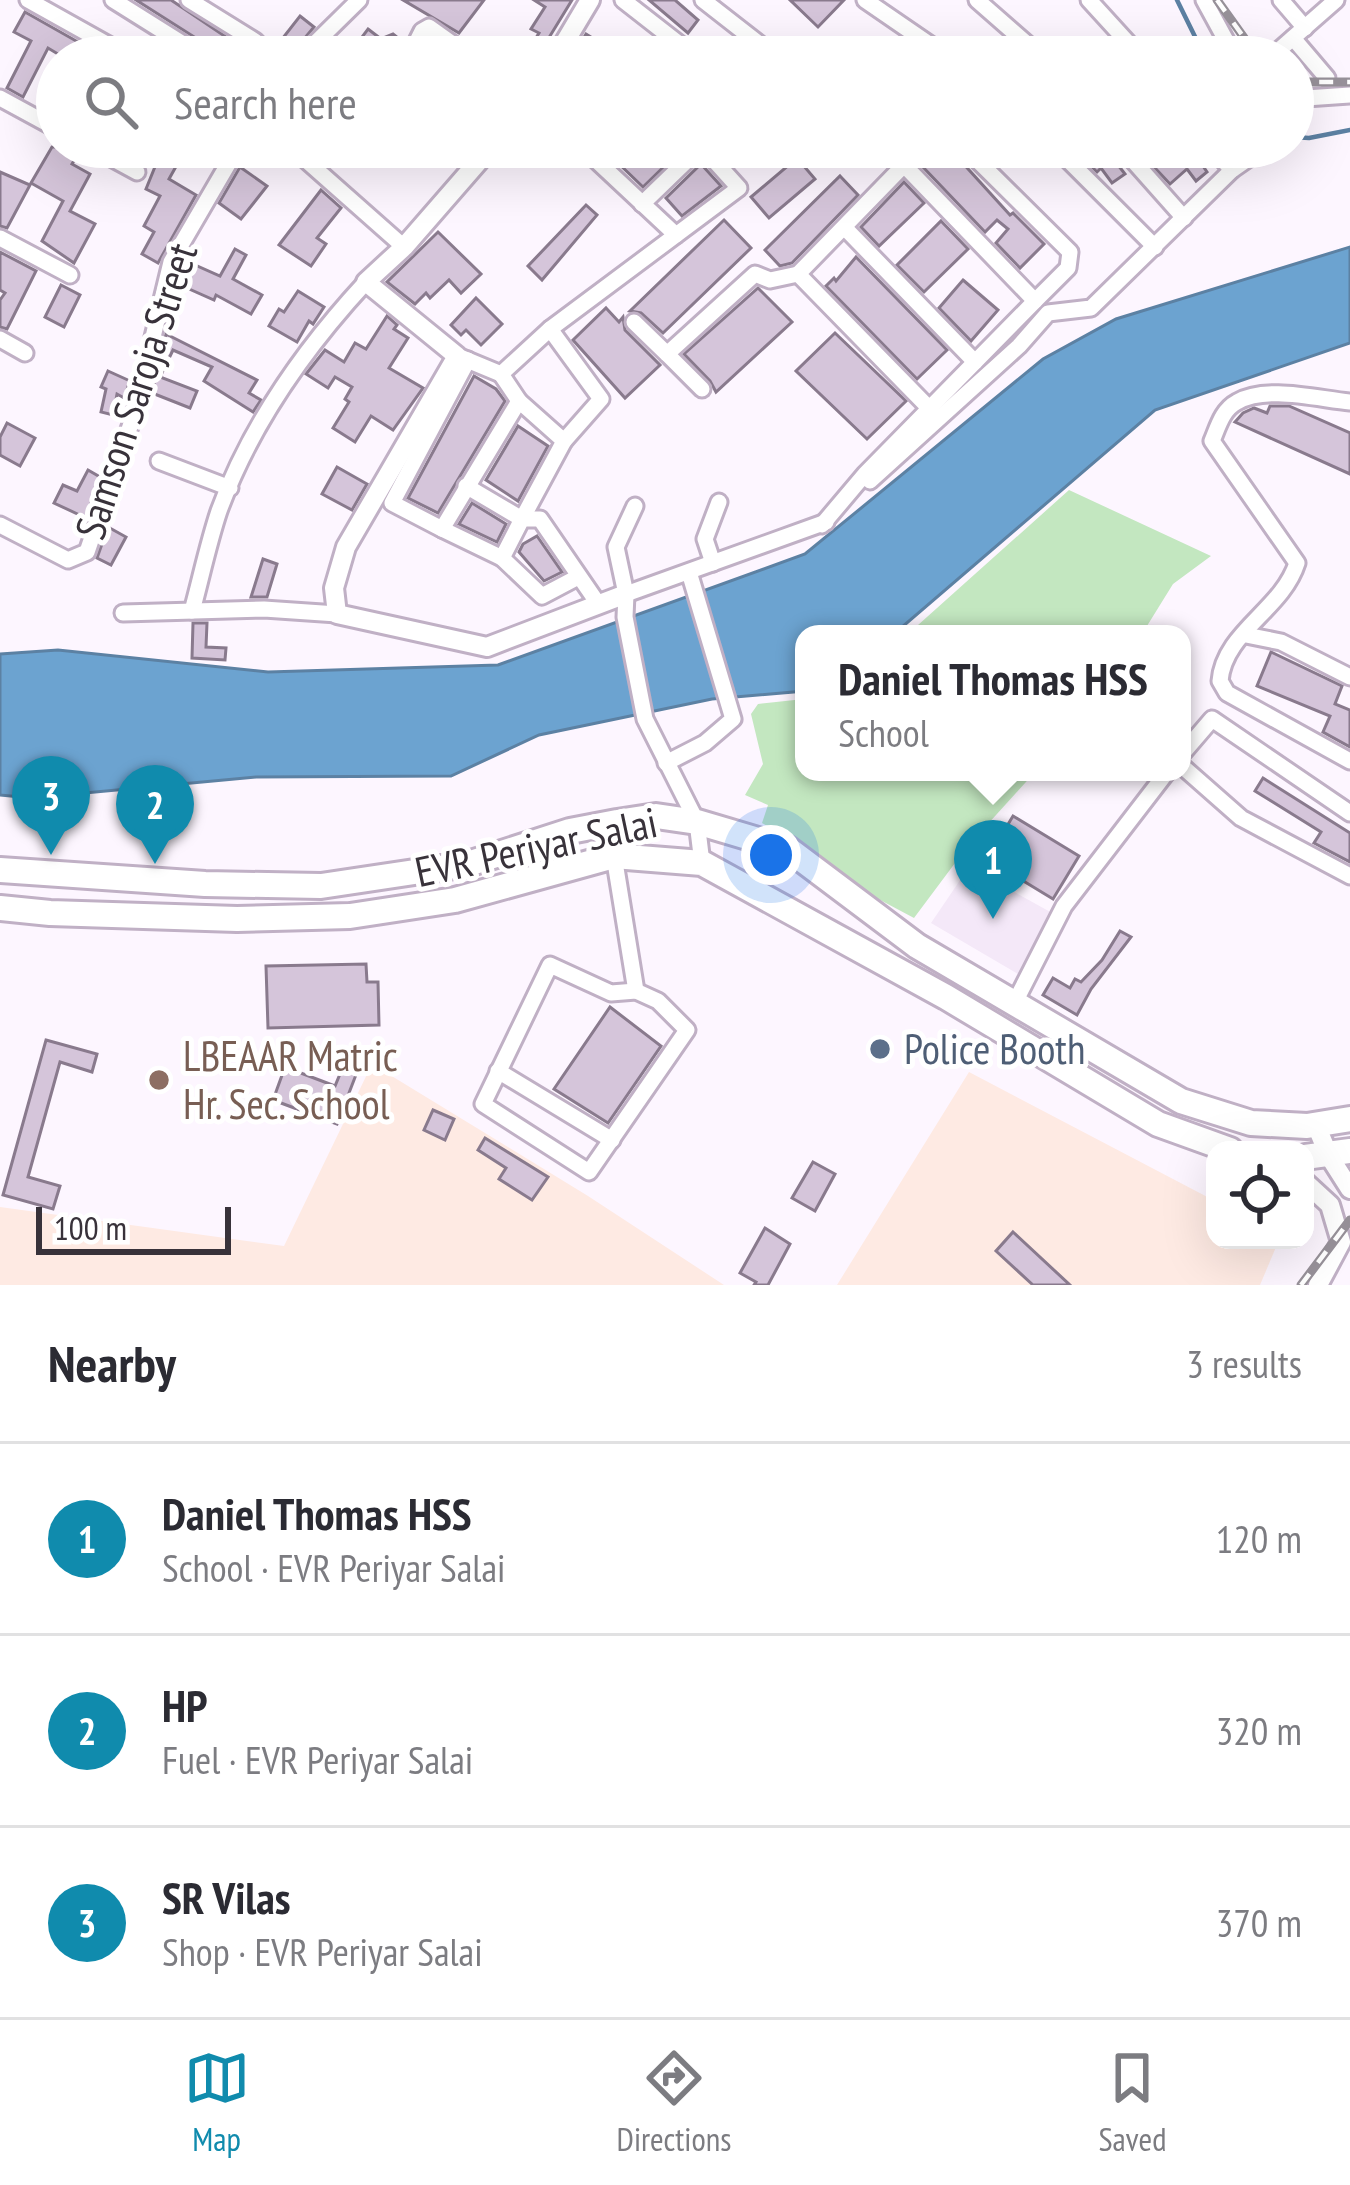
<!DOCTYPE html>
<html lang="en">
<head>
<meta charset="utf-8">
<style>
  :root { --surface:#fff; --page:#f2f2f3; --text:#2b2b33; --muted:#7c7c81; --line:#e1e1e2; --accent:#108bad }
  body { margin:0; font-family:"PT Sans Narrow",sans-serif; background:var(--page); color:var(--text) }
  .controls { position:absolute; right:36px; bottom:36px; display:grid; overflow:hidden; border-radius:24px; box-shadow:0 12px 48px #0002 }
  .controls button { width:108px; height:108px; display:grid; place-items:center; padding:0; border:0; border-bottom:3px solid var(--line); background:var(--surface); color:var(--text); font:60px sans-serif }
  .scale { position:absolute; left:36px; bottom:30px; width:195px; box-sizing:border-box; padding-left:12px; border:6px solid #38323a; border-top:0; font-size:33px; line-height:42px; white-space:nowrap; color:#38323a; -webkit-text-stroke:9px #fff; paint-order:stroke }
  .you { position:absolute; left:771px; top:855px; width:42px; height:42px; margin:-30px; border:9px solid #fff; border-radius:50%; background:#1a73e8; box-shadow:0 0 0 18px #1a73e833 }
  .badge { display:grid; place-items:center; width:78px; height:78px; border-radius:50%; background:var(--accent); color:#fff; font-size:39px; font-weight:700 }
  .pin { position:absolute; translate:-50% -99px; filter:drop-shadow(0 3px 6px #0008) }
  .pin::after { content:''; position:absolute; top:63px; width:42px; height:36px; background:inherit; clip-path:polygon(0 0,100% 0,50% 100%) }
  .popup { position:absolute; left:795px; top:625px; width:396px; height:156px; box-sizing:border-box; display:grid; place-content:center; border-radius:24px; background:var(--surface); filter:drop-shadow(0 3px 9px #0005); font-size:39px; white-space:nowrap; color:var(--muted) }
  .popup b { font-size:45px; color:var(--text) }
  .popup::after { content:''; position:absolute; left:50%; top:100%; margin-left:-24px; border:24px solid transparent; border-top-color:var(--surface) }
  .list { margin:0; padding:0; list-style:none }
  h2 { display:flex; justify-content:space-between; align-items:center; height:156px; margin:0; padding:0 48px; font-size:51px }
  h2 small { font-size:39px; font-weight:400; color:var(--muted) }
  .list li { display:grid; grid-template-columns:78px 1fr auto; gap:36px; align-items:center; box-sizing:border-box; height:192px; padding:0 48px; border-top:3px solid var(--line) }
  .list b { display:block; font-size:45px; white-space:nowrap }
  .list p { margin:0; font-size:39px; white-space:nowrap; color:var(--muted) }
  .list em { font-size:39px; font-style:normal; color:var(--muted) }
  .icon { flex:none; width:66px; height:66px; fill:none; stroke:currentColor; stroke-width:2; stroke-linecap:round; stroke-linejoin:round }
  .map { position:relative; flex:none; width:1350px; height:1285px; overflow:hidden }
  .search { position:absolute; background:var(--surface); box-shadow:0 12px 48px #0002; left:36px; right:36px; top:36px; height:132px; display:flex; align-items:center; gap:30px; box-sizing:border-box; padding:0 42px; border-radius:66px; color:var(--muted); font-size:45px }
  .sheet { height:732px; background:var(--surface) }
  nav { display:flex; justify-content:space-around; align-items:center; box-sizing:border-box; height:168px; border-top:3px solid var(--line); background:var(--surface); font-size:33px; color:var(--muted) }
  nav a { display:grid; justify-items:center; gap:6px }
  nav .on { color:var(--accent) }
  .map>svg:first-child { display:block }
  .industrial { fill:#feeae3 }
  .built { fill:#f4e8f8 }
  .green { fill:#c3e7c0 }
  .water { fill:#6ca3d0; stroke:#5c81a3; stroke-width:3 }
  .lines { fill:none; stroke-linecap:round; stroke-linejoin:round }
  .stream { stroke:#5c81a3; stroke-width:4.5 }
  .building { fill:#d5c5da; stroke:#897a8d; stroke-width:3 }
  .minor-casing { stroke:#c0b0c5; stroke-width:21 }
  .tertiary-casing { stroke:#c0b0c5; stroke-width:24 }
  .primary-casing { stroke:#c0b0c5; stroke-width:30 }
  .minor { stroke:#fff; stroke-width:15 }
  .tertiary { stroke:#fff; stroke-width:18 }
  .primary { stroke:#fff; stroke-width:24 }
  .rail-casing { stroke:#979199; stroke-width:9 }
  .rail { stroke:#fff; stroke-width:4.5; stroke-dasharray:14; stroke-linecap:butt }
  .service-dot { fill:#5c6f8a; stroke:#fff; stroke-width:4.5 }
  .education-dot { fill:#8d6e63; stroke:#fff; stroke-width:4.5 }
  .labels { text-anchor:middle; stroke-width:10; stroke-linejoin:round; paint-order:stroke }
  .street-label { font-size:42px; fill:#38323a; stroke:#fff }
  .service-label { font-size:42px; fill:#4e5e75; stroke:#fff; text-anchor:start }
  .education-label { font-size:42px; fill:#785e54; stroke:#fff; text-anchor:start }
</style>
</head>
<body>
<div class="map">
<svg width="1350" height="1285" viewBox="0 0 1350 1285">
  <rect width="100%" height="100%" fill="#fdf6ff"/>
  <!-- industrial -->
  <g class="industrial">
    <polygon points="372,1064 588,1196 724,1285 0,1285 0,1207 284,1246"/>
    <polygon points="969,1072 1215,1201 1215,1240 1279,1240 1260,1285 837,1285"/>
  </g>
  <!-- built -->
  <polygon class="built" points="969,867 1054,914 1018,974 931,923"/>
  <!-- green -->
  <g class="green">
    <polygon points="1069,490 1211,556 1173,584 1142,634 908,634"/>
    <polygon points="804,699 804,772 1035,772 967,847 914,918 852,885 826,860 762,823 768,805 745,795 763,764 751,714 758,704"/>
  </g>
  <!-- water -->
  <polygon class="water" points="1350,247 1350,343 1155,410 894,634 804,634 804,691 712,699 539,735 451,776 256,777 31,798 0,795 0,654 58,650 268,672 498,665 805,554 1043,359 1116,319"/>
  <g class="lines">
    <!-- stream -->
    <g class="stream">
      <polyline points="1177,0 1205,57"/>
      <polyline points="1293,137 1309,138 1350,130"/>
    </g>
  </g>
  <!-- building -->
  <g class="building">
    <polygon points="136,0 171,0 232,41 222,57 216,57 210,47"/>
    <polygon points="403,0 484,0 459,33"/>
    <polygon points="534,0 572,0 542,49 543,57 524,57 539,33 531,29 545,7"/>
    <polygon points="649,0 675,0 698,20 688,33"/>
    <polygon points="790,0 844,0 818,27"/>
    <polygon points="25,12 101,55 100,57 63,57 48,48 23,97 7,88 31,41 14,32"/>
    <polygon points="300,16 314,27 289,57 268,57"/>
    <polygon points="368,29 381,39 393,34 403,42 396,57 347,57"/>
    <polygon points="586,34 623,57 572,57"/>
    <polygon points="52,147 66,147 78,154 72,164 90,174 70,211 95,224 74,263 42,241 63,201 31,183"/>
    <polygon points="163,147 204,147 197,161 183,154 169,179 196,195 158,263 142,254 154,232 144,226 160,196 146,189"/>
    <polygon points="612,147 684,147 643,187 616,161 621,156"/>
    <polygon points="939,147 959,159 1010,215 1013,213 1044,244 1020,268 996,243 1008,229 997,220 985,232 921,165"/>
    <polygon points="1072,147 1104,147 1125,174 1112,183 1101,168 1097,172"/>
    <polygon points="1161,147 1190,147 1207,172 1196,181 1187,169 1170,184 1155,168 1169,156"/>
    <polygon points="797,158 815,179 769,218 751,197"/>
    <polygon points="701,164 721,186 682,216 666,198"/>
    <polygon points="240,167 267,186 241,219 219,203"/>
    <polygon points="0,172 30,185 7,228 0,226"/>
    <polygon points="840,176 858,195 792,263 780,266 765,250"/>
    <polygon points="904,182 924,203 879,246 861,227"/>
    <polygon points="321,190 341,208 317,238 326,244 311,266 279,245"/>
    <polygon points="586,205 597,215 542,280 528,266"/>
    <polygon points="724,220 751,248 663,333 641,313 630,311"/>
    <polygon points="941,221 968,249 924,292 897,265"/>
    <polygon points="438,232 481,274 461,293 449,280 430,298 426,293 415,304 387,282"/>
    <polygon points="235,249 246,255 233,279 262,295 251,314 216,295 214,300 178,284 186,261 220,276"/>
    <polygon points="0,252 36,271 7,329 0,327 0,300 5,293 0,290"/>
    <polygon points="856,257 947,350 917,379 826,286 834,278 836,281"/>
    <polygon points="963,280 998,310 971,341 939,308"/>
    <polygon points="61,285 80,295 64,327 45,317"/>
    <polygon points="758,288 792,322 716,392 710,381 684,354"/>
    <polygon points="298,291 324,307 313,324 309,321 297,342 269,326 279,309 284,312"/>
    <polygon points="476,298 502,324 481,345 466,330 461,335 451,325"/>
    <polygon points="606,308 619,322 623,317 625,330 660,365 625,398 573,340"/>
    <polygon points="387,316 397,325 394,329 408,338 389,368 423,388 393,430 371,416 355,442 333,428 349,402 345,399 352,387 335,377 328,388 306,374 325,350 344,362 355,343 366,349"/>
    <polygon points="835,333 906,401 867,439 796,371"/>
    <polygon points="166,334 257,380 249,393 261,400 253,412 204,381 212,367 173,350 160,377 197,391 190,408 152,393"/>
    <polygon points="108,371 130,381 124,398 117,394 113,415 101,412 106,389 101,387"/>
    <polygon points="474,376 496,389 505,401 438,513 408,498"/>
    <polygon points="1270,406 1289,406 1350,433 1350,474 1235,422 1243,413 1254,408 1267,413"/>
    <polygon points="7,423 35,438 20,466 0,455 0,437"/>
    <polygon points="518,426 548,446 518,501 486,480"/>
    <polygon points="337,467 367,484 352,510 322,494"/>
    <polygon points="88,470 100,477 86,518 54,503 63,485 77,491"/>
    <polygon points="472,503 506,524 497,542 459,524"/>
    <polygon points="108,527 126,537 111,565 97,558"/>
    <polygon points="537,536 562,572 544,581 519,552 523,544"/>
    <polygon points="263,559 277,564 267,597 251,597"/>
    <polygon points="193,623 207,623 206,647 226,648 225,660 192,658"/>
    <polygon points="1271,652 1342,686 1335,704 1350,710 1350,747 1323,732 1330,716 1257,686"/>
    <polygon points="1263,778 1350,833 1350,862 1314,843 1321,832 1255,791"/>
    <polygon points="1013,816 1079,856 1053,899 987,859"/>
    <polygon points="1120,931 1131,937 1091,989 1077,1015 1043,995 1053,978 1070,988 1075,979 1081,982 1102,960"/>
    <polygon points="366,964 367,982 378,982 379,1025 268,1028 266,966"/>
    <polygon points="610,1007 661,1046 608,1123 554,1089"/>
    <polygon points="46,1040 97,1054 92,1072 60,1062 28,1177 60,1186 53,1209 3,1195"/>
    <polygon points="345,1062 359,1067 337,1124 273,1100 285,1067 335,1086"/>
    <polygon points="433,1110 454,1119 445,1140 424,1130"/>
    <polygon points="485,1138 548,1177 532,1200 499,1179 506,1168 478,1150"/>
    <polygon points="813,1162 835,1174 815,1211 792,1198"/>
    <polygon points="765,1228 790,1244 768,1285 754,1285 756,1282 740,1273"/>
    <polygon points="1013,1232 1070,1285 1033,1285 996,1251"/>
  </g>
  <g class="lines">
    <!-- minor casing -->
    <g class="minor-casing">
      <g id="minor">
        <polyline points="28,0 130,57"/>
        <polyline points="113,0 204,57"/>
        <polyline points="189,0 255,41 260,46 254,57"/>
        <polyline points="623,0 696,57"/>
        <polyline points="703,0 776,57"/>
        <polyline points="865,0 948,57"/>
        <polyline points="977,0 1042,57"/>
        <polyline points="1089,0 1141,57"/>
        <polyline points="1204,0 1235,57"/>
        <polyline points="1281,0 1305,28"/>
        <polyline points="1293,38 1327,78"/>
        <polyline points="330,55 332,57"/>
        <polyline points="301,57 359,0"/>
        <polyline points="409,57 422,31 429,27 471,57"/>
        <polyline points="1271,57 1336,0"/>
        <polyline points="0,98 57,129"/>
        <polyline points="1293,102 1306,98 1350,95"/>
        <polyline points="91,147 137,172"/>
        <polyline points="291,147 404,247"/>
        <polyline points="449,147 459,155 465,147"/>
        <polyline points="582,147 676,235 739,188 702,147"/>
        <polyline points="964,147 1070,252 1068,268 1035,301"/>
        <polyline points="1055,147 1155,247"/>
        <polyline points="1121,147 1184,218"/>
        <polyline points="1211,147 1232,170"/>
        <polyline points="904,165 921,147"/>
        <polyline points="642,204 701,147"/>
        <polyline points="845,228 975,362"/>
        <polyline points="0,238 70,275"/>
        <polyline points="634,322 667,354 755,274 770,280 798,274"/>
        <polyline points="550,329 601,399 564,441"/>
        <polyline points="0,339 25,353"/>
        <polyline points="667,354 702,389"/>
        <polyline points="460,357 501,374 550,329 676,235"/>
        <polyline points="468,360 392,503 442,529 519,401 501,374"/>
        <path d="M1350,402c-32,-3 -84,-17 -113,0 -15,8 -19,25 -25,39l85,122c-15,47 -73,69 -77,118l7,12 123,68"/>
        <polyline points="159,461 230,488"/>
        <polyline points="870,481 1019,346 1048,313 1091,308 1232,170 1265,147"/>
        <polyline points="466,486 522,519 564,441 519,401"/>
        <polyline points="635,506 616,547 626,594 625,617 645,719 697,822 702,863"/>
        <polyline points="0,525 68,560 87,552 135,412 171,262 238,147"/>
        <polyline points="822,525 865,474 1035,301 904,165 798,274 929,408"/>
        <polyline points="442,529 502,558 522,519 540,519 599,605"/>
        <polyline points="502,558 542,596 578,577"/>
        <polyline points="713,563 705,539 719,502"/>
        <polyline points="626,594 826,522"/>
        <path d="M192,611c9,-33 16,-67 27,-100 31,-85 86,-163 147,-229"/>
        <polyline points="123,613 264,609 337,614"/>
        <polyline points="1246,635 1281,642 1350,677"/>
        <polyline points="1182,754 1212,719 1350,813"/>
        <polyline points="666,763 705,743 733,719 689,572"/>
        <polyline points="1182,766 1241,818 1350,876"/>
        <polyline points="614,856 636,991"/>
        <polygon points="550,965 611,993 636,991 658,1001 687,1030 589,1172 483,1104"/>
        <polyline points="1014,1004 1064,906 1167,772"/>
        <polyline points="498,1071 612,1140"/>
      </g>
    </g>
    <!-- tertiary casing -->
    <g class="tertiary-casing">
      <g id="tertiary">
        <polyline points="556,57 590,0"/>
        <polyline points="491,147 404,247 366,282 457,356 346,547 334,588 337,614 487,647 626,594"/>
        <polyline points="1316,1125 1329,1156 1350,1189"/>
        <polyline points="1305,1182 1330,1205 1341,1242 1318,1285"/>
      </g>
    </g>
    <!-- primary casing -->
    <g class="primary-casing">
      <g id="primary">
        <polyline points="0,870 205,884 321,886 468,864 570,831 617,822 656,816 697,822 788,849 917,946 1181,1101 1251,1123 1307,1126 1350,1119"/>
        <polyline points="0,908 50,913 237,919 350,916 455,900 614,856 702,863 946,997 1158,1124 1230,1150"/>
        <polyline points="1305,1157 1350,1151"/>
      </g>
    </g>
    <!-- minor -->
    <use href="#minor" class="minor"/>
    <!-- tertiary -->
    <use href="#tertiary" class="tertiary"/>
    <!-- primary -->
    <use href="#primary" class="primary"/>
    <!-- rail casing -->
    <g class="rail-casing">
      <g id="rail">
        <polyline points="1217,0 1250,46 1265,57"/>
        <polyline points="1293,76 1302,82 1350,82"/>
        <polyline points="1301,1285 1350,1220"/>
      </g>
    </g>
    <!-- rail -->
    <use href="#rail" class="rail"/>
  </g>
  <!-- markers -->
  <circle class="service-dot" cx="880" cy="1049" r="12"/>
  <circle class="education-dot" cx="159" cy="1080" r="12"/>
  <g class="labels">
    <!-- street labels -->
    <g class="street-label">
      <text transform="translate(136 391) rotate(-72)" y="15">Samson Saroja Street</text>
      <text transform="translate(536 847) rotate(-12)" y="15">EVR Periyar Salai</text>
    </g>
    <!-- service labels -->
    <g class="service-label">
      <text x="904" y="1064">Police Booth</text>
    </g>
    <!-- education labels -->
    <g class="education-label">
      <text x="183" y="1071">LBEAAR Matric<tspan x="183" dy="48">Hr. Sec. School</tspan></text>
    </g>
  </g>
</svg>
<div class="controls">
<button><svg class="icon" aria-label="locate" viewBox="0 0 24 24"><circle cx="12" cy="12" r="6"/><path d="M12 2v4M12 18v4M2 12h4M18 12h4"/></svg></button>
</div>
<div class="scale">100 m</div>
<div class="you"></div>
<div class="pin badge" style="left:993px;top:919px">1</div>
<div class="popup"><b>Daniel Thomas HSS</b>School</div>
<div class="pin badge" style="left:155px;top:864px">2</div>
<div class="pin badge" style="left:51px;top:855px">3</div>
<div class="search"><svg class="icon" aria-label="search" viewBox="0 0 24 24"><circle cx="10" cy="10" r="6"/><path d="M15 15l6 6"/></svg>Search here</div>
</div>
<section class="sheet">
<h2>Nearby<small>3 results</small></h2>
<ul class="list">
<li><span class="badge">1</span><div><b>Daniel Thomas HSS</b><p>School · EVR Periyar Salai</p></div><em>120 m</em></li>
<li><span class="badge">2</span><div><b>HP</b><p>Fuel · EVR Periyar Salai</p></div><em>320 m</em></li>
<li><span class="badge">3</span><div><b>SR Vilas</b><p>Shop · EVR Periyar Salai</p></div><em>370 m</em></li>
</ul>
</section>
<nav>
<a class="on"><svg class="icon" aria-label="map" viewBox="0 0 24 24"><path d="M3 6l6-2 6 2 6-2v14l-6 2-6-2-6 2zM9 4v14M15 6v14"/></svg>Map</a>
<a><svg class="icon" aria-label="directions" viewBox="0 0 24 24"><path d="M12 3l9 9-9 9-9-9zM9 14v-3h6M13 9l2 2-2 2"/></svg>Directions</a>
<a><svg class="icon" aria-label="saved" viewBox="0 0 24 24"><path d="M7 4h10v16l-5-4-5 4z"/></svg>Saved</a>
</nav>
</body>
</html>
